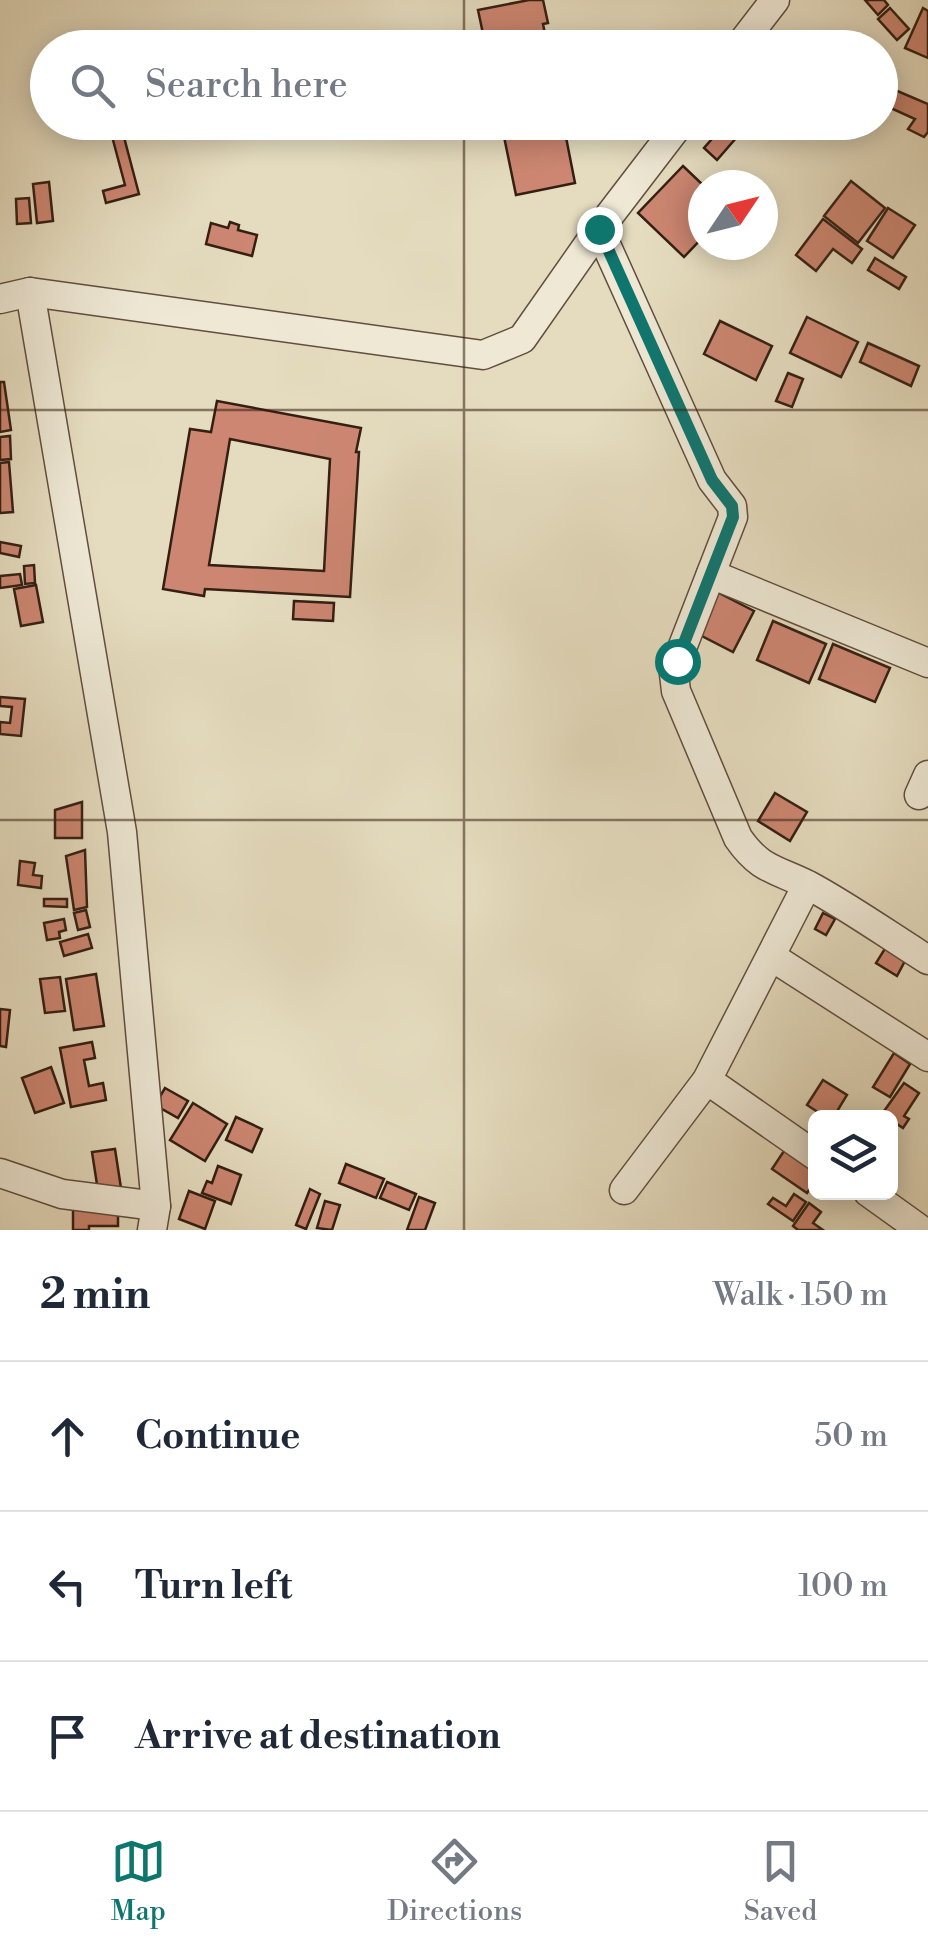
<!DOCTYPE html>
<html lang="en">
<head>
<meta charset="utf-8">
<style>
  :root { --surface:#fff; --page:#f6f6f7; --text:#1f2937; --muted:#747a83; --line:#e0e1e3; --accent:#0f766e }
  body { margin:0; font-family:"Libre Bodoni",serif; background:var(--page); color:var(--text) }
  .controls { position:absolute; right:30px; bottom:30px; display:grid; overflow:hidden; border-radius:15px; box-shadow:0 5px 25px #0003 }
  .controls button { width:90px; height:90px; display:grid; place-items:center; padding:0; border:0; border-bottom:2px solid var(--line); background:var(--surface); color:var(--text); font:50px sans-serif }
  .compass { position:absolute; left:688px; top:170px; width:90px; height:90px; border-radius:50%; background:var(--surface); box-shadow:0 5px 25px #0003; rotate:55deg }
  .stop { position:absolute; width:30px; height:30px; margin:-22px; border:8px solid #0f766e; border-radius:50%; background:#fff }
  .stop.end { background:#0f766e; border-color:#fff; box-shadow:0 2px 10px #0008 }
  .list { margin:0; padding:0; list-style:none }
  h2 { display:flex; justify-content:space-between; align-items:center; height:130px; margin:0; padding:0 40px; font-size:42px }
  h2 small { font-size:32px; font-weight:400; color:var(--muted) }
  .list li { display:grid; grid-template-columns:65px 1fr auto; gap:30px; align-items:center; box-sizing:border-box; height:150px; padding:0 40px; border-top:2px solid var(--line) }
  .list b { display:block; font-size:38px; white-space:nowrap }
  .list em { font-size:32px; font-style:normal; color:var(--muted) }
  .icon { flex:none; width:55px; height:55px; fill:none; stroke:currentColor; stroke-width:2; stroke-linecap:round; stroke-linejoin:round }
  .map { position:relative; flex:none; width:928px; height:1230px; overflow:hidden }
  .search { position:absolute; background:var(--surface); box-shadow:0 5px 25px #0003; left:30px; right:30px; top:30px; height:110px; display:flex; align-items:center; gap:25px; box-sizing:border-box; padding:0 35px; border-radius:55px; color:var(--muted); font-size:38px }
  .sheet { height:580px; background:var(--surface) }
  nav { display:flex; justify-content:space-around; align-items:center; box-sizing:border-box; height:140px; border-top:2px solid var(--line); background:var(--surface); font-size:28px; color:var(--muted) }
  nav a { display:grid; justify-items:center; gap:5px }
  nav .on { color:var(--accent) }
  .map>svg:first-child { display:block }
  .building { fill:#cc8671; stroke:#341f13; stroke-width:2.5; fill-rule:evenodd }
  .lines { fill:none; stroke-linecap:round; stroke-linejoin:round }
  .minor-casing { stroke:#604e3e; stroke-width:31 }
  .minor { stroke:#eee8d5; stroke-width:28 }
  .route { stroke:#0f766e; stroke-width:12 }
  .grid { fill:none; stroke:#341f13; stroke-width:2.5; stroke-opacity:0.55 }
</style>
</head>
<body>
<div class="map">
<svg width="928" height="1230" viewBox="0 0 928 1230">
  <rect width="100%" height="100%" fill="#e5dcbf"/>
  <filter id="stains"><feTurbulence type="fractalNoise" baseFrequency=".002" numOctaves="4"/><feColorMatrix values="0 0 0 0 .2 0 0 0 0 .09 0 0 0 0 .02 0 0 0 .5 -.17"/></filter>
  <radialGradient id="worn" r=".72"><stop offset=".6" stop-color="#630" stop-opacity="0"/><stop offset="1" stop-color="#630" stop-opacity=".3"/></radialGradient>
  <!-- building -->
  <g class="building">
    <polygon points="529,0 543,0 548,23 543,24 548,48 486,48 478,10"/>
    <polygon points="865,0 884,0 888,5 878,15"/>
    <polygon points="890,8 909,29 897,40 878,19"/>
    <polygon points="923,8 928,11 928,58 905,48"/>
    <polygon points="895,90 928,104 928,132 924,137 908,129 915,119 884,105"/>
    <polygon points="120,122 139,194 106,203 103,191 125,185 109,125"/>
    <polygon points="501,122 563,122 575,183 516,195"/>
    <polygon points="727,122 750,122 717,160 704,148"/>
    <polygon points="683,166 703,185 703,237 684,257 638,213"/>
    <polygon points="851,181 885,208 858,243 824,216"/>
    <polygon points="49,182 53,221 37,223 33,184"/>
    <polygon points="29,198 31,223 17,224 16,199"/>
    <polygon points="888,208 915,225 893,258 867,241"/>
    <polygon points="823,219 862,249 852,263 833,249 816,271 796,255"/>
    <polygon points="230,222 239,225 238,230 257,235 252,256 206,244 211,223 228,228"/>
    <polygon points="875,258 906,277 899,289 868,270"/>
    <polygon points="807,317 858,342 841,377 790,353"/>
    <polygon points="720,321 772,346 756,380 704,354"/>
    <polygon points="868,343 919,366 911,386 860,362"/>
    <polygon points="788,373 803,379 792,407 776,401"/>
    <polygon points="0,382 4,382 11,430 0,432"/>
    <path d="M217,401l144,27 -5,24h3l-9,145 -145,-8 -1,7 -41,-7 27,-160 21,3zM230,439l100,20 -6,112 -115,-6z"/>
    <polygon points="10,436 11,459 0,460 0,437"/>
    <polygon points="9,462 13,512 0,513 0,463"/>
    <polygon points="0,542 21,546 19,557 0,553"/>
    <polygon points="34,565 35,583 25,584 24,566"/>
    <polygon points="20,574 22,585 0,588 0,576"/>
    <polygon points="36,585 43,622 21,626 14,589"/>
    <polygon points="717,592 754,611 733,652 696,633"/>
    <polygon points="294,601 334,603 333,621 293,619"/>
    <polygon points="773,621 826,644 809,683 757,660"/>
    <polygon points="833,644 890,668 875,702 819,679"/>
    <polygon points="0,697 25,699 21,736 0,734 0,722 10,723 12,707 0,706"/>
    <polygon points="775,793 807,812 790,841 758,821"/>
    <polygon points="82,802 82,838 55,838 55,810"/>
    <polygon points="85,850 87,907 74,910 66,856"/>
    <polygon points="20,861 35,863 33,875 42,876 41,888 18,885"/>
    <polygon points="44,899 67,899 67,907 44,906"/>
    <polygon points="86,910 90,927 78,930 74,913"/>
    <polygon points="823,913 835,919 826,935 815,929"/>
    <polygon points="64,919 66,930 59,932 60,938 47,940 44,923"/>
    <polygon points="88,934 92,948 64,956 60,942"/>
    <polygon points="886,947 906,959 897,976 876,963"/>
    <polygon points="96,974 104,1026 74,1030 66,979"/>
    <polygon points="60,977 65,1011 45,1013 40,979"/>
    <polygon points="0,1009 10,1010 6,1047 0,1046"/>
    <polygon points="92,1042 95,1058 84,1060 89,1086 103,1083 106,1100 71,1107 60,1048"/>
    <polygon points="894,1053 910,1064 890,1097 873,1087"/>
    <polygon points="51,1067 64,1103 35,1113 22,1078"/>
    <polygon points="823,1080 847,1095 833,1118 827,1118 807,1105"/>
    <polygon points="904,1083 919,1093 904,1116 909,1119 903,1128 882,1114"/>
    <polygon points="165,1088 188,1101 178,1118 155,1105"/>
    <polygon points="193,1103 227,1124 205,1161 170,1140"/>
    <polygon points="236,1117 262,1129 252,1152 226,1140"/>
    <polygon points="115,1149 121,1188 98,1191 92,1152"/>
    <polygon points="784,1151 816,1172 816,1180 807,1193 772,1169"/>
    <polygon points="346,1164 384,1179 376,1198 339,1183"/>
    <polygon points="218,1166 241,1175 231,1204 202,1193 207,1181 212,1183"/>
    <polygon points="387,1182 416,1194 409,1210 380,1198"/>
    <polygon points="310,1189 320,1194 306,1229 296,1225"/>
    <polygon points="189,1191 215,1201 205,1229 179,1219"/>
    <polygon points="794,1194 806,1202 793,1221 768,1204 773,1198 786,1206"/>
    <polygon points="419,1197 435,1203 425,1230 407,1230"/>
    <polygon points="325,1201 340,1205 332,1230 317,1228"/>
    <polygon points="809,1203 821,1212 813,1223 823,1230 798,1230 793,1226"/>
    <polygon points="73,1208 118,1208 118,1226 89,1226 89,1230 73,1230"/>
  </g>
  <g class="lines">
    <!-- minor casing -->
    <g class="minor-casing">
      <g id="minor">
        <polyline points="738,48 775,0"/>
        <path d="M599,229l113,251 20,26 1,11 -56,144 -3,13 2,17 62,147c22,32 38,31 70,47 41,22 80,50 120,75"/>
        <polyline points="30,292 483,355 522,339 599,229 681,122"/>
        <polyline points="0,299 30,292 122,832 156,1206 152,1230"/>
        <polyline points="711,574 928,663"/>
        <polyline points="919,795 928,775"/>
        <polyline points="772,957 928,1057"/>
        <polyline points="707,1080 816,1156"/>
        <polyline points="0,1173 62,1194 156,1206"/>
        <polyline points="624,1190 707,1080 807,885"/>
        <polyline points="868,1192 921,1230"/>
      </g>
    </g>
    <!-- minor -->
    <use href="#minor" class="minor"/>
  </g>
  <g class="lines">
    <!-- route -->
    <polyline class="route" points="599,229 712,480 732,506 733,517 677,661"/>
  </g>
  <!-- grid -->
  <path class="grid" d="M464,0v48M464,122v1108M0,410h928M0,820h928"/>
  <rect width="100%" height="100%" filter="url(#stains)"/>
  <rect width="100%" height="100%" fill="url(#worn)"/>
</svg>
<div class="controls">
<button><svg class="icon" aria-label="layers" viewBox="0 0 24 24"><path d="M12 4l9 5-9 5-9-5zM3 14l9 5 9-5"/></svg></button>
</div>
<svg class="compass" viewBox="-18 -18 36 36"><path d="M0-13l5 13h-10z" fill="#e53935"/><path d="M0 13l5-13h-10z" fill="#747a83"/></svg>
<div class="stop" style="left:677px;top:661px"></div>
<div class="stop end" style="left:599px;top:229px"></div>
<div class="search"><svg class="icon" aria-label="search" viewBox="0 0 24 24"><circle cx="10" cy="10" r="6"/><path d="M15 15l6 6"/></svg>Search here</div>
</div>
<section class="sheet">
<h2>2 min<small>Walk · 150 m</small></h2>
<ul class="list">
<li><svg class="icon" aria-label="ahead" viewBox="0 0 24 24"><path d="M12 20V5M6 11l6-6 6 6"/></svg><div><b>Continue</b></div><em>50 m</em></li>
<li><svg class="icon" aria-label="left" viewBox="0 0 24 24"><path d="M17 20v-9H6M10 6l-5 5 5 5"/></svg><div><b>Turn left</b></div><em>100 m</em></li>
<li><svg class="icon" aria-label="arrive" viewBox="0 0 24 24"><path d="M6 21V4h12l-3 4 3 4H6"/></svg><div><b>Arrive at destination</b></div></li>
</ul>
</section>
<nav>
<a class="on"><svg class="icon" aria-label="map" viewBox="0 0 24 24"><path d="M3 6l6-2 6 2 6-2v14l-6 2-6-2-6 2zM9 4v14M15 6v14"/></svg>Map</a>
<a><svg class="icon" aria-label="directions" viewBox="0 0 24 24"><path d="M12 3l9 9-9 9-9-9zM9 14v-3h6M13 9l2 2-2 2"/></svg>Directions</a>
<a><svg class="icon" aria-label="saved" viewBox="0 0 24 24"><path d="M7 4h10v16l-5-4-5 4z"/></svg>Saved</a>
</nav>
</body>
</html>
